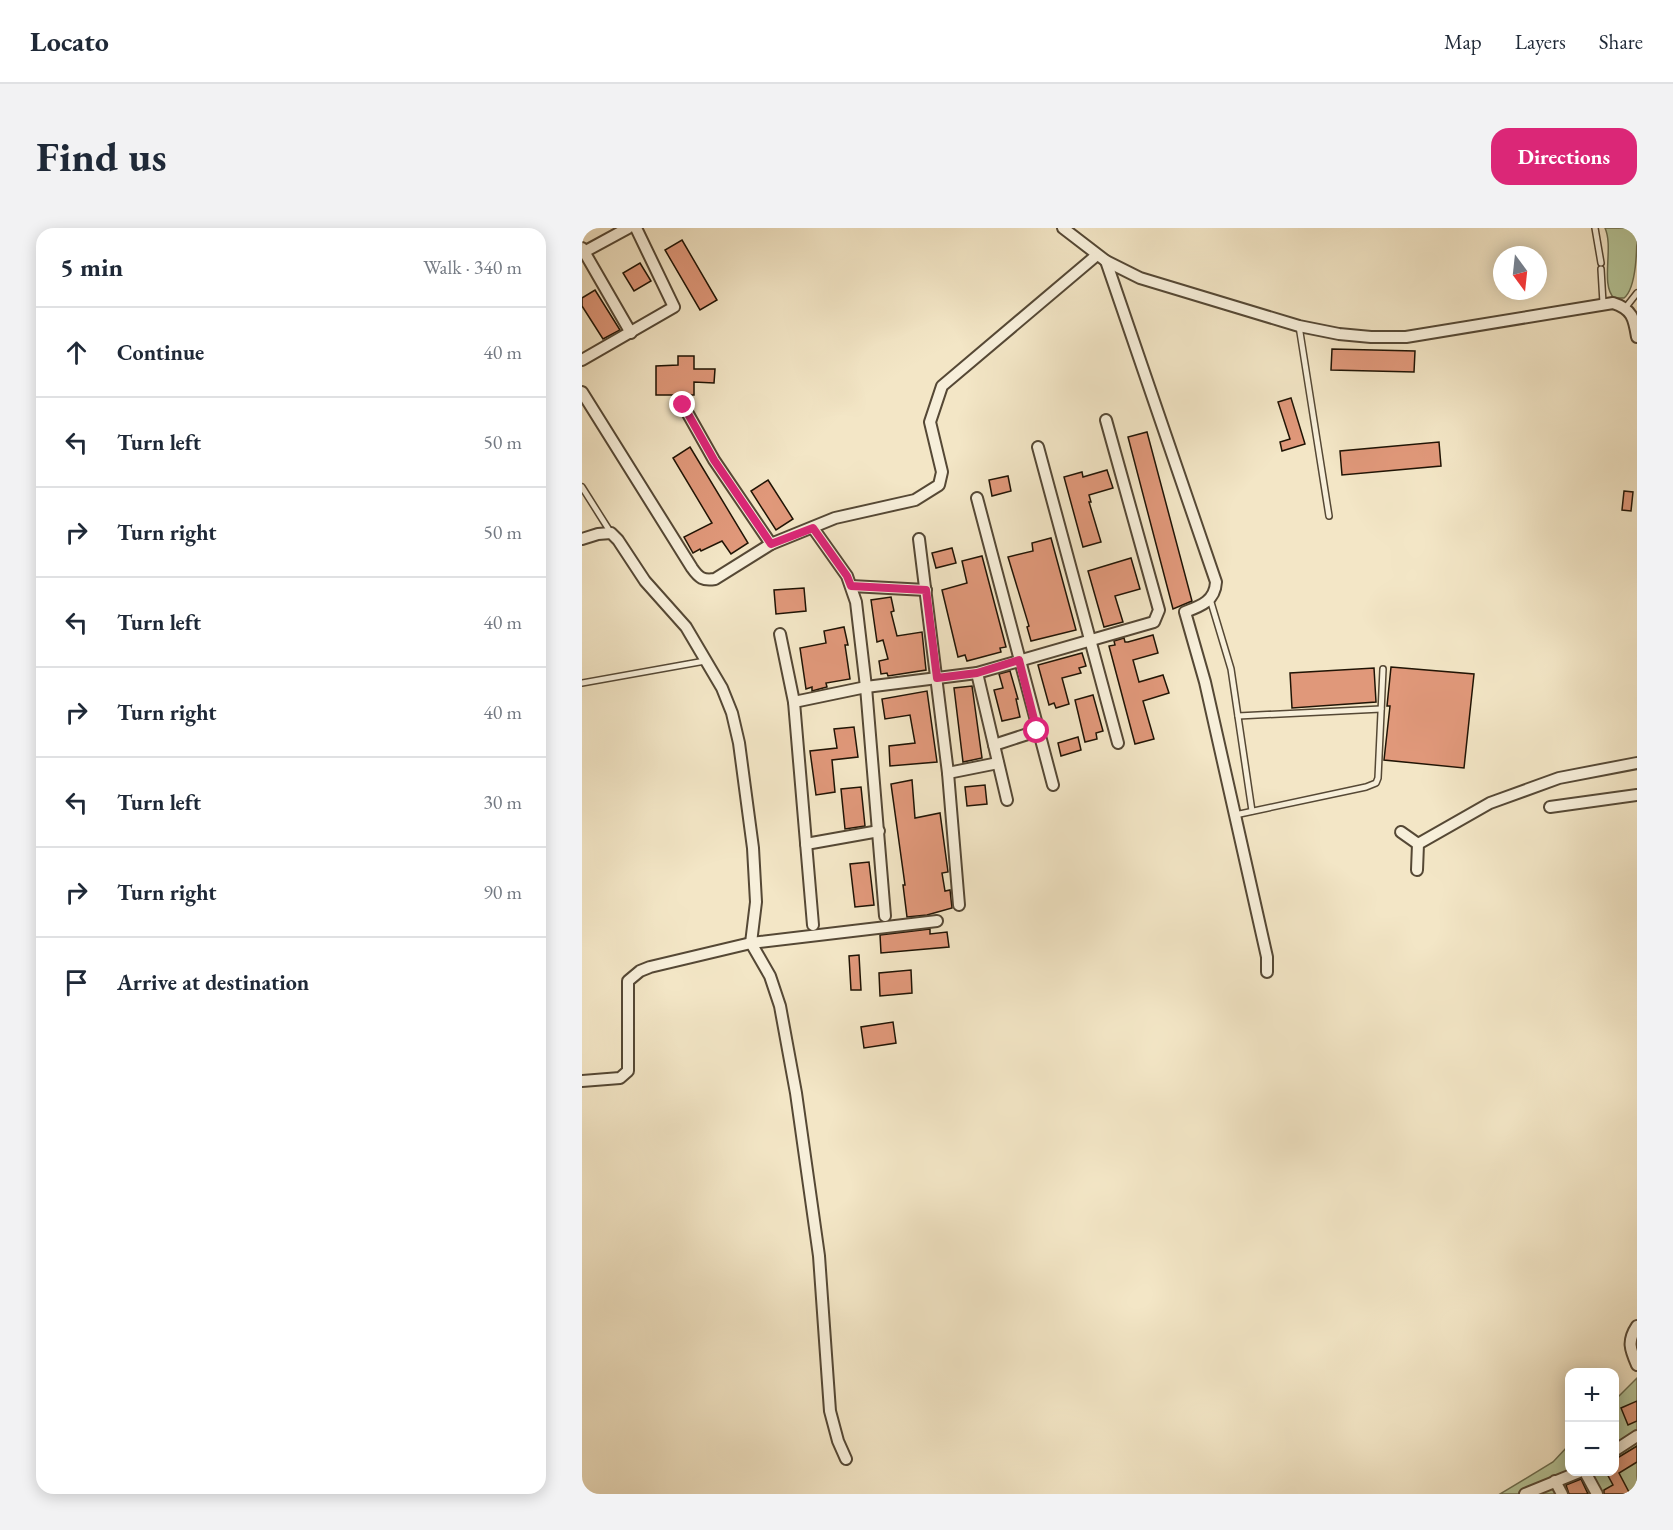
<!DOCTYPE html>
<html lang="en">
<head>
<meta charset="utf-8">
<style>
  :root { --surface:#fff; --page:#f2f2f3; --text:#1f2937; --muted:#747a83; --line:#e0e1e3; --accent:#db2777 }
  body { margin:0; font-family:"EB Garamond",serif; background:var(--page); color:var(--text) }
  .controls { position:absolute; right:18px; bottom:18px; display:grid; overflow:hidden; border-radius:12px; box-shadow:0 3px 15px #0003 }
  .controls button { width:54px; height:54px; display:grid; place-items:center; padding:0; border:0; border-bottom:2px solid var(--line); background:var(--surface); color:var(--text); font:30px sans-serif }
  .compass { position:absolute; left:911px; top:18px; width:54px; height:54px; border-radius:50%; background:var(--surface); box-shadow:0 3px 15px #0003; rotate:165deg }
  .stop { position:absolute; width:18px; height:18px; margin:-14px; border:4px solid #db2777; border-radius:50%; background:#fff }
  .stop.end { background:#db2777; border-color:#fff; box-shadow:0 2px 6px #0008 }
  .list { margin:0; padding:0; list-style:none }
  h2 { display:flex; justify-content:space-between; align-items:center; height:78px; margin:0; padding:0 24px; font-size:26px }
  h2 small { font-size:20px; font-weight:400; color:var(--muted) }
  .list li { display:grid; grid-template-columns:39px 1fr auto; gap:18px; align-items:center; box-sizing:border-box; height:90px; padding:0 24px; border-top:2px solid var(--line) }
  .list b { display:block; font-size:22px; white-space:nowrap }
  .list em { font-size:20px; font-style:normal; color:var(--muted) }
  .icon { flex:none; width:33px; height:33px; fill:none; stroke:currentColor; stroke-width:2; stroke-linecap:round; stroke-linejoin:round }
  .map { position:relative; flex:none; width:1055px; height:1266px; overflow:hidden; border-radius:18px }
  header { display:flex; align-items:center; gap:36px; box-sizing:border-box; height:84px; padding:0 30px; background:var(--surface); border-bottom:2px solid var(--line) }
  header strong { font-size:28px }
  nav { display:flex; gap:33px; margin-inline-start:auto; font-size:21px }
  .intro { display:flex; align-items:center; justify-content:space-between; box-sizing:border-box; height:144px; padding:0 36px }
  h1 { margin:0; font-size:42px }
  .button { padding:15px 27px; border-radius:18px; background:var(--accent); color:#fff; font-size:21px; font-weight:700 }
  main { display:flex; gap:36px; padding:0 36px }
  aside { flex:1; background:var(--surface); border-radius:18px; box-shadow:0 3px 15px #0003 }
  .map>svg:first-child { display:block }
  .green { fill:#b6c699; stroke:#6b6d4f; stroke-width:1.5 }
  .building { fill:#e0987a; stroke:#201405; stroke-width:1.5 }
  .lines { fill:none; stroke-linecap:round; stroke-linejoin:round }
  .lane-casing { stroke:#554835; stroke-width:8 }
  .street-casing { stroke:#554835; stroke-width:14 }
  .lane { stroke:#f7efda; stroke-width:5 }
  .street { stroke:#f7efda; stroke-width:10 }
  .route { stroke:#db2777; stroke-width:8 }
</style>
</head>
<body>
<header>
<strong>Locato</strong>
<nav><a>Map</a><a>Layers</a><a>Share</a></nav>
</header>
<div class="intro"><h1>Find us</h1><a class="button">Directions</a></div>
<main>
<aside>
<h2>5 min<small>Walk · 340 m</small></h2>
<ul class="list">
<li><svg class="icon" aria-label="ahead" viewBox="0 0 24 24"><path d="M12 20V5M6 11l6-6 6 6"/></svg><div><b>Continue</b></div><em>40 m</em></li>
<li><svg class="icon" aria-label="left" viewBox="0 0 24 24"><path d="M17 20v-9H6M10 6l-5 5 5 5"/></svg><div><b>Turn left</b></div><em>50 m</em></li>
<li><svg class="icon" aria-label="right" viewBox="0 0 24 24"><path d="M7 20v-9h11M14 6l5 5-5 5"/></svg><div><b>Turn right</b></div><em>50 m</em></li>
<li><svg class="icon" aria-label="left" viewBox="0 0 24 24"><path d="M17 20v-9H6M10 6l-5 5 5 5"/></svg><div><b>Turn left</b></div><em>40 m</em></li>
<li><svg class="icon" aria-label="right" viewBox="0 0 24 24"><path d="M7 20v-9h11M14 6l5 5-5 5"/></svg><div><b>Turn right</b></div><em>40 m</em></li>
<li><svg class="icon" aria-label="left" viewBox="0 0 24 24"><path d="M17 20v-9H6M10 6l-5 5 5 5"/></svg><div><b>Turn left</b></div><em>30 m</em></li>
<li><svg class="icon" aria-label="right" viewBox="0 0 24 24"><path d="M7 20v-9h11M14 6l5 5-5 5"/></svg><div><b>Turn right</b></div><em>90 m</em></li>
<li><svg class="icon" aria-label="arrive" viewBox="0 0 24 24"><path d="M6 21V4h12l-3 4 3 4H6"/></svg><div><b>Arrive at destination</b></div></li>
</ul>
</aside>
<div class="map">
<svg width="1055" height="1266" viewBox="0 0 1055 1266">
  <rect width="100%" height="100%" fill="#f3e6c6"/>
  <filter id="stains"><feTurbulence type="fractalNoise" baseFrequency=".00333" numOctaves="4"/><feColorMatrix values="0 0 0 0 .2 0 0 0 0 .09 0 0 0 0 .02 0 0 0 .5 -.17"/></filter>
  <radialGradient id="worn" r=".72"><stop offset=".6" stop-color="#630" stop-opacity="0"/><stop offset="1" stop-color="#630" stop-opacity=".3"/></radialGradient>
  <!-- green -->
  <g class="green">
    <path d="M1023,0h32c0,18 0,60 -13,70h-10c-14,-14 0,-50 -9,-70z"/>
    <polygon points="1055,1150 1055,1266 918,1266 971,1234 987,1217 987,1244 1032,1244 1033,1172"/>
  </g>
  <!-- building -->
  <g class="building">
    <polygon points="100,12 135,72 118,82 83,22"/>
    <polygon points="58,35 69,53 52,63 41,45"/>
    <polygon points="13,62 38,102 21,111 0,78 0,70"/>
    <polygon points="750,121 833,123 832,144 749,142"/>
    <polygon points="96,128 112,128 112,141 133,141 132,155 112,154 112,167 74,167 74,138 96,137"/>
    <polygon points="709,170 723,216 700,223 698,214 708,211 696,174"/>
    <polygon points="565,204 610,373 591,381 546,209"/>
    <polygon points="857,214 859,238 760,247 758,223"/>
    <polygon points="108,219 166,315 149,326 140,313 119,323 118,321 111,325 102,309 130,295 91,230"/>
    <polygon points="525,242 531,260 507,267 509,274 507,274 519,314 501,319 482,249 500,244 501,249"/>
    <polygon points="426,248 429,263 410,268 407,252"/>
    <polygon points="186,252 211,291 194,302 169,263"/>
    <polygon points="1042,263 1051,264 1049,283 1040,282"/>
    <polygon points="469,310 494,402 449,413 445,399 447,398 426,329 451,323 450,315"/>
    <polygon points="370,320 374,335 354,340 350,325"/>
    <polygon points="400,328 424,419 418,420 419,424 385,433 383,427 376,429 360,362 385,355 380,333"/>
    <polygon points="549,330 558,361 533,368 541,394 522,399 506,343"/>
    <polygon points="222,360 224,383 194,386 192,362"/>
    <polygon points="309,369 312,383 309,384 315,408 340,404 344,442 306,448 305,445 299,446 297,433 306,431 301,412 295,414 289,372"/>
    <polygon points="262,399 266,417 263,417 268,451 244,455 245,459 241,460 230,463 230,459 224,461 218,420 244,415 242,403"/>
    <polygon points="571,407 576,425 551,432 557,454 581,447 587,465 561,473 572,511 553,516 527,418 533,417 532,413 542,410 543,414 546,414"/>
    <polygon points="500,425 504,438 497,440 499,445 480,450 487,476 474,480 472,475 467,477 456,437"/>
    <polygon points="809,439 892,446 882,540 802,532 808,478 805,478"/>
    <polygon points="792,440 794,474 710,480 708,445"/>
    <polygon points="428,443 436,471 434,471 438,489 420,493 412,462 421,460 417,446"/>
    <polygon points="390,458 400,530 381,534 372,460"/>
    <polygon points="345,463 355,534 308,538 307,518 333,515 328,487 303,491 300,471"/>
    <polygon points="511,467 521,503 514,505 515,511 503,514 493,472"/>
    <polygon points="272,499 276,529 250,532 253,564 234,567 228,523 255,520 252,501"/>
    <polygon points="496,509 499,522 479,528 476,515"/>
    <polygon points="330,552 333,590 358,585 366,644 360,645 363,663 368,662 370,680 345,687 325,689 321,657 323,657 309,556"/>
    <polygon points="403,557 405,576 385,578 383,559"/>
    <polygon points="279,559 283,598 263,601 259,561"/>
    <polygon points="287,634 292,677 273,679 268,636"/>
    <polygon points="348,701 348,706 365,704 367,719 299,725 298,707"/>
    <polygon points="277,727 279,762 269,762 267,728"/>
    <polygon points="329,742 330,765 298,768 297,745"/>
    <polygon points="311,794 314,815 282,820 279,799"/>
    <polygon points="1055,1173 1055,1193 1046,1197 1039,1180"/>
    <polygon points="1055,1218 1055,1234 1037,1245 1048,1266 1022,1266 1022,1262 1031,1257 1024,1244 1032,1244 1032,1232"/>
    <polygon points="999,1251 1006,1266 987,1266 984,1257"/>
  </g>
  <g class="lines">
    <!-- lane casing -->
    <g class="lane-casing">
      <g id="lane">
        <polyline points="1013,0 1019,35"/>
        <polyline points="1019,41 1021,75"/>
        <polyline points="1044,79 1055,65"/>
        <polyline points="717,98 747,288"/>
        <polyline points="0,259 29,305"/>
        <polyline points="628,371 649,441 670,583"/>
        <polyline points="0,455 123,433"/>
        <polyline points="656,488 799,481"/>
        <polyline points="653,587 784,559 794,555 796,550 801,441"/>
      </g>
    </g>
    <!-- street casing -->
    <g class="street-casing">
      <g id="street">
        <path d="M481,0l43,33 34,17 159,48 40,8 32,3h35l207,-34c19,6 21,15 24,34"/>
        <polyline points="0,20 49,105"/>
        <polyline points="2,24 46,0"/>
        <path d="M524,33l110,321c-1,19 -15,24 -31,30l20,70 62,275v15"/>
        <polyline points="0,132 92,79 54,0"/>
        <path d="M0,164l110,176c7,10 11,13 23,11l56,-35 64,-26 80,-18 24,-15 3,-13 -12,-50 12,-36 155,-131"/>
        <polyline points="101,177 132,232 189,316"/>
        <polyline points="456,219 536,515"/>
        <polyline points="395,270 471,557"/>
        <polyline points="231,300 265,348 274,374 284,459 303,688"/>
        <polyline points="0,311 16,306 29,305 36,312 63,353 104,399 140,460 150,485 157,515 171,620 174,674 169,715 188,748 198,778 214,865 237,1028 248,1183 256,1213 264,1231"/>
        <polyline points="337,311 366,545 377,677"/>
        <polyline points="269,358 344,362"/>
        <polyline points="198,406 212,474"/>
        <polyline points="395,445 425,572"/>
        <polyline points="412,517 455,503"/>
        <polyline points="366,545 416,535"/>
        <polyline points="968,579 1055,567"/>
        <polyline points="819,604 836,616"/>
        <polyline points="224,616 297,603"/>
        <polyline points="835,642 836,616 908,575 977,550 1055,535"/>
        <polyline points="231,697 212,474 284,459 395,445 572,394 577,382 524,192"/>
        <polyline points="0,853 38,850 46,843 46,753 58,743 68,739 169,715 355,693"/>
        <path d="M1055,1098c-10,15 -7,23 0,39"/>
        <polyline points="1032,1223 1055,1208"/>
        <polyline points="1003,1244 1015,1266"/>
        <polyline points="973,1253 980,1266"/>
        <polyline points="943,1266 997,1244"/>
      </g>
    </g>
    <!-- lane -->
    <use href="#lane" class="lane"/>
    <!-- street -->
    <use href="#street" class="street"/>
  </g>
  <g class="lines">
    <!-- route -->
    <polyline class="route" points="101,177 132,232 189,316 231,300 265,348 269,358 344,362 355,450 395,445 437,432 455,503"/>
  </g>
  <rect width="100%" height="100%" filter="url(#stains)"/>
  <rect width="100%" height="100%" fill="url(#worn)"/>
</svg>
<div class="controls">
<button>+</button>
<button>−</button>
</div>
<svg class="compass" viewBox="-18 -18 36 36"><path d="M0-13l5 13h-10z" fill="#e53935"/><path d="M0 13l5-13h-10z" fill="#747a83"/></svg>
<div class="stop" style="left:455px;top:503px"></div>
<div class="stop end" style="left:101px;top:177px"></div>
</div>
</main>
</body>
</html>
